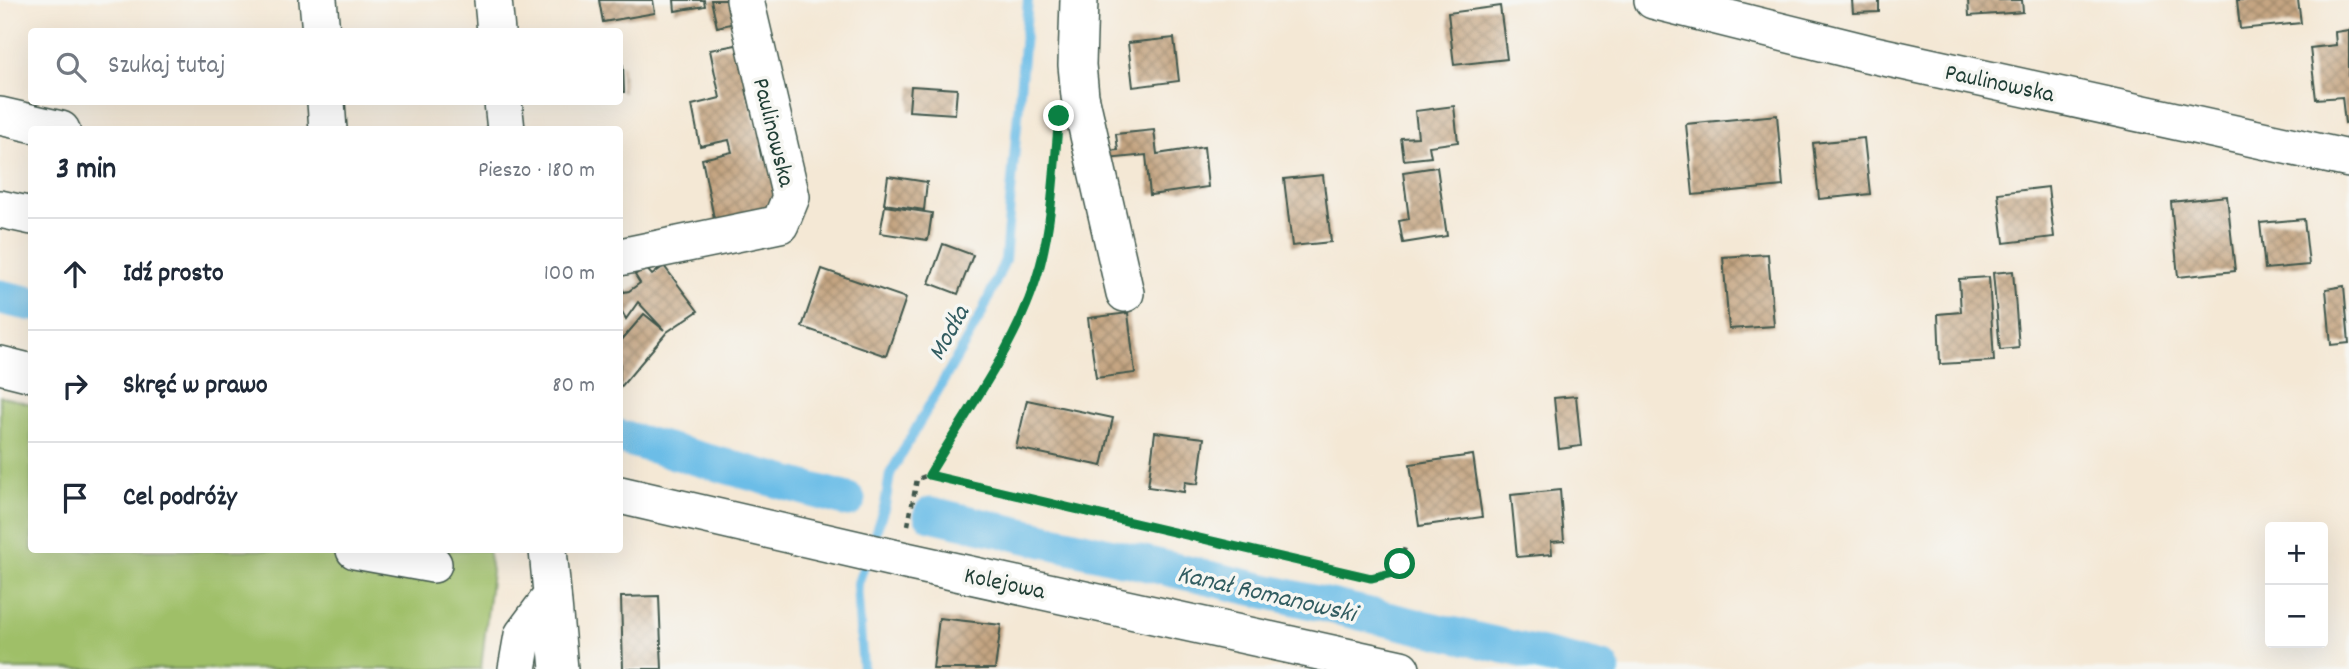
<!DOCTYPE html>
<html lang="pl">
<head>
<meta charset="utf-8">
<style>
  :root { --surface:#fff; --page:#f6f6f7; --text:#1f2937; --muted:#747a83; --line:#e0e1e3 }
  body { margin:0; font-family:Dekko,sans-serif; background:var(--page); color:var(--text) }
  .controls { position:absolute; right:21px; bottom:21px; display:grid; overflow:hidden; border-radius:7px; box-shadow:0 7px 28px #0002 }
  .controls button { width:63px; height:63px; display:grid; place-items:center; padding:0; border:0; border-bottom:2px solid var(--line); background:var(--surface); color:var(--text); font:35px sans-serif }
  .stop { position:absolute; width:21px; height:21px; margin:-16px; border:5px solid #0b8043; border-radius:50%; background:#fff }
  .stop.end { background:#0b8043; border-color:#fff; box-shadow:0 2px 7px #0008 }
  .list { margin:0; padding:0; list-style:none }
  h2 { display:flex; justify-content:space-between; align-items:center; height:91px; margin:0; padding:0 28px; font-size:30px }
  h2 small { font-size:23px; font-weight:400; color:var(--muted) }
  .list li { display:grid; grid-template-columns:46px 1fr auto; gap:21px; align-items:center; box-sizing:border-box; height:112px; padding:0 28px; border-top:2px solid var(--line) }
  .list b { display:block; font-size:26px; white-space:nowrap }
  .list em { font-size:23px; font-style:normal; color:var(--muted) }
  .icon { flex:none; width:38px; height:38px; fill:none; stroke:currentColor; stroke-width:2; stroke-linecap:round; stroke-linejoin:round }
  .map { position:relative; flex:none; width:2349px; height:669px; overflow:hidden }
  .search { position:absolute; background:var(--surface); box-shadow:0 7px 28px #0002; left:28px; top:28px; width:595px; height:77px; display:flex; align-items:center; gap:18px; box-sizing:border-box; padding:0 24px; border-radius:7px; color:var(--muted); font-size:26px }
  .panel { position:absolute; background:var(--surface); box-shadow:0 7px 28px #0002; left:28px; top:126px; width:595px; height:427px; border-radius:7px }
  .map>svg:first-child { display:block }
  .pitch { fill:#9fbf67; stroke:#5f7e4e; stroke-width:2 }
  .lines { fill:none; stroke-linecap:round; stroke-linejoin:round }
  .stream { stroke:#6cbde7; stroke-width:10 }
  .canal { stroke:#6cbde7; stroke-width:35 }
  .building { fill:url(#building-cross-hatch) }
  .minor-casing { stroke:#3f574c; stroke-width:40 }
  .path { stroke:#3f574c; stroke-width:4.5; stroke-dasharray:5 5; stroke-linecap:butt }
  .minor { stroke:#fff; stroke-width:37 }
  .route { stroke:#0b8043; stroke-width:9 }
  .labels { text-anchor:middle; stroke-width:7; stroke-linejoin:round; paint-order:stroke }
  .street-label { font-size:24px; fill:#1f3d34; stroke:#f6f6f2 }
  .water-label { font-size:26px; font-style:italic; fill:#325d61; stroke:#f6f6f2 }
</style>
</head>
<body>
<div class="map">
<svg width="2349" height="669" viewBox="0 0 2349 669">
  <defs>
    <pattern id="building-cross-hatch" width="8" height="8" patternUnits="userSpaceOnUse" patternTransform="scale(1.75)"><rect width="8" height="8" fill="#c5a582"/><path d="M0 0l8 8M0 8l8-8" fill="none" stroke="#9f886b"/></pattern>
  </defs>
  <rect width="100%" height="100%" fill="#f6f6f2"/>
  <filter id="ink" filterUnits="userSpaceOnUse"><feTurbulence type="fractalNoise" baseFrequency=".0143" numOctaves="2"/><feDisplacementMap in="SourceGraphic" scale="14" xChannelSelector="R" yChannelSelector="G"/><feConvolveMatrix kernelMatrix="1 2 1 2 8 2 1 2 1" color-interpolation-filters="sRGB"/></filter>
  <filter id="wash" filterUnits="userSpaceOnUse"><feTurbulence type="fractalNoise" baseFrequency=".00686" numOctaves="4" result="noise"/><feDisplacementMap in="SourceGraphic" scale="28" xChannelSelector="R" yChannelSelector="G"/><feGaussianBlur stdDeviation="1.57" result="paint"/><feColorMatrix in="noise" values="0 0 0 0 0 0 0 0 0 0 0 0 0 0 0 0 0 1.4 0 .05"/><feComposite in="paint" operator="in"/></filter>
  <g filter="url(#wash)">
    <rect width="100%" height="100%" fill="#f4e8d5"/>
    <!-- pitch -->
    <polygon class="pitch" points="0,396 31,404 32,550 488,550 492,571 481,669 0,669"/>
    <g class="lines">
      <!-- stream -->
      <polyline class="stream" points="863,669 857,586 885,505 890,474 981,315 1005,260 1028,0"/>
      <!-- canal -->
      <g class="canal">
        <polyline points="0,297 32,304"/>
        <polyline points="620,437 848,500"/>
        <polyline points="931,514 1603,669"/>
      </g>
    </g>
    <g id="blocks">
      <!-- building -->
      <g class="building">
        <polygon points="599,0 653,0 655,13 603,22"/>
        <polygon points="674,0 704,0 705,6 675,11"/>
        <polygon points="711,0 738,0 744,21 717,27"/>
        <polygon points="1852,0 1879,0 1879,12 1853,13"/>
        <polygon points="1968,0 2022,0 2023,12 1969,16"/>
        <polygon points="2237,0 2298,0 2301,23 2240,29"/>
        <polygon points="1500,6 1507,59 1454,65 1448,13"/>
        <polygon points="2349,30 2349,122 2345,123 2342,97 2316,99 2310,48 2336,45 2335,32"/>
        <polygon points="1174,38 1179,81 1133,87 1128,43"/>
        <polygon points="741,44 747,93 756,127 772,143 759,146 762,160 771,159 777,207 715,223 702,159 732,152 729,140 700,146 692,105 720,98 710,50"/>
        <polygon points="620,65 623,65 624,92 620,92"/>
        <polygon points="911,86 957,89 955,114 909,111"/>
        <polygon points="1454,106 1458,142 1429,146 1431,157 1404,160 1401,138 1418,137 1415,111"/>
        <polygon points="1777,115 1783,186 1693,195 1686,124"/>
        <polygon points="1154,130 1157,154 1204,147 1208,187 1150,195 1146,155 1107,159 1106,151 1118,150 1116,134"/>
        <polygon points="1864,138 1870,194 1819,199 1813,143"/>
        <polygon points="1437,167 1447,236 1403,243 1399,221 1409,219 1403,172"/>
        <polygon points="1323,175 1331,242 1292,246 1284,179"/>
        <polygon points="888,176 927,182 924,210 884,204"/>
        <polygon points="2048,187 2054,237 2004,243 1998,193"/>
        <polygon points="2227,196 2235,271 2178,277 2171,202"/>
        <polygon points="885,206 932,213 928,240 880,233"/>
        <polygon points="2304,219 2309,265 2265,269 2260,223"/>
        <polygon points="943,244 973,255 958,294 929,283"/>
        <polygon points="1768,254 1774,326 1729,329 1723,257"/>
        <polygon points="664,266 698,311 667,332 620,388 620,342 644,314 664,330 638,302 626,319 620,308 620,284 624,292 629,291 640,283 635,275 645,267 652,275"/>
        <polygon points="822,269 906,298 886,356 802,327"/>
        <polygon points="2013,271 2019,348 2000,350 1993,273"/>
        <polygon points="1989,277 1994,361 1940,364 1938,314 1961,312 1959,279"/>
        <polygon points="2344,286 2349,343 2331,345 2326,289"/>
        <polygon points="1128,313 1135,373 1096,378 1088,318"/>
        <polygon points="1576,396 1581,446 1559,449 1554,398"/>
        <polygon points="1027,400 1113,418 1102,466 1016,448"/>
        <polygon points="1155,432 1204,438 1198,484 1185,482 1184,492 1148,487"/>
        <polygon points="1473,455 1482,517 1419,526 1410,464"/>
        <polygon points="1560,490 1564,541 1551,542 1552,554 1517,557 1511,495"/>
        <polygon points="659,596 662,669 623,669 621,597"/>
        <polygon points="939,618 1001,625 995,669 933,669"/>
      </g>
    </g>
  </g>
  <g filter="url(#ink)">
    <use href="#blocks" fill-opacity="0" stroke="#3f574c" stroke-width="2"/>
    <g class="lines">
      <!-- minor casing -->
      <g class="minor-casing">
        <g id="minor">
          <polyline points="318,0 321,32"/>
          <polyline points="493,0 496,32"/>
          <polyline points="1079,0 1077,65 1080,96 1125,293"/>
          <polyline points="1653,0 1866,53 2349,159"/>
          <polyline points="326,102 328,130"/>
          <polyline points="503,102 506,130"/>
          <polyline points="0,116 61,130"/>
          <polyline points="0,209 32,216"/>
          <polyline points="620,257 780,224 791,197 745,0"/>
          <polyline points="0,365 32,373"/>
          <polyline points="620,495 906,561 1401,669"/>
          <polyline points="355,550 433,564"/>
          <polyline points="548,550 559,669"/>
          <polyline points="517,669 523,635 552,596"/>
        </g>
      </g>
      <!-- path -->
      <g class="path">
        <path d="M1056,153c-4,37 -6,76 -16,112 -18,72 -73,146 -111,210l442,103c22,0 29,-12 34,-31"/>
        <polyline points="908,525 917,479 929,475"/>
      </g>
      <!-- minor -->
      <use href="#minor" class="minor"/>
    </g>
  </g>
  <g class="lines" filter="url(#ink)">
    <!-- route -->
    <path class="route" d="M1059,116c-5,50 -6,102 -19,150 -20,75 -72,143 -111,209l442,103 21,-5 8,-9"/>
  </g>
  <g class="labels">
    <!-- street labels -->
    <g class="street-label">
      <text transform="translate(2000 82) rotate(12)" y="8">Paulinowska</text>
      <text transform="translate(775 132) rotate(76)" y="8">Paulinowska</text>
      <text transform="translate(1005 582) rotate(12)" y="8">Kolejowa</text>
    </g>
    <!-- water labels -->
    <g class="water-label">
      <text transform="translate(947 332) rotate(-61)" y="9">Modła</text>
      <text transform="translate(1267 592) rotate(13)" y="9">Kanał Romanowski</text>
    </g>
  </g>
</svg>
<div class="controls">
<button>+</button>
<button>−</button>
</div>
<div class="stop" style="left:1400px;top:564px"></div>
<div class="stop end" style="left:1059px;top:116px"></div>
<div class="search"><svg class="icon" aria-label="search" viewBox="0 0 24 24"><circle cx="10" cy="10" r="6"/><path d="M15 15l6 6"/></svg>Szukaj tutaj</div>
<section class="panel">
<h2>3 min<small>Pieszo · 180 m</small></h2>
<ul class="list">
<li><svg class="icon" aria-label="ahead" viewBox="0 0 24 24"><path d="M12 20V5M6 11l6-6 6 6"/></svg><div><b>Idź prosto</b></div><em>100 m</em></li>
<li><svg class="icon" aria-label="right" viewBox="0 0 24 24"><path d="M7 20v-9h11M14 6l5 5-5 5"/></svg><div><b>Skręć w prawo</b></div><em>80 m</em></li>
<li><svg class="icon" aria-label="arrive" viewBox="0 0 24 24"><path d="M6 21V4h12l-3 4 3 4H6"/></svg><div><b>Cel podróży</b></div></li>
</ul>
</section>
</div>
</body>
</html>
